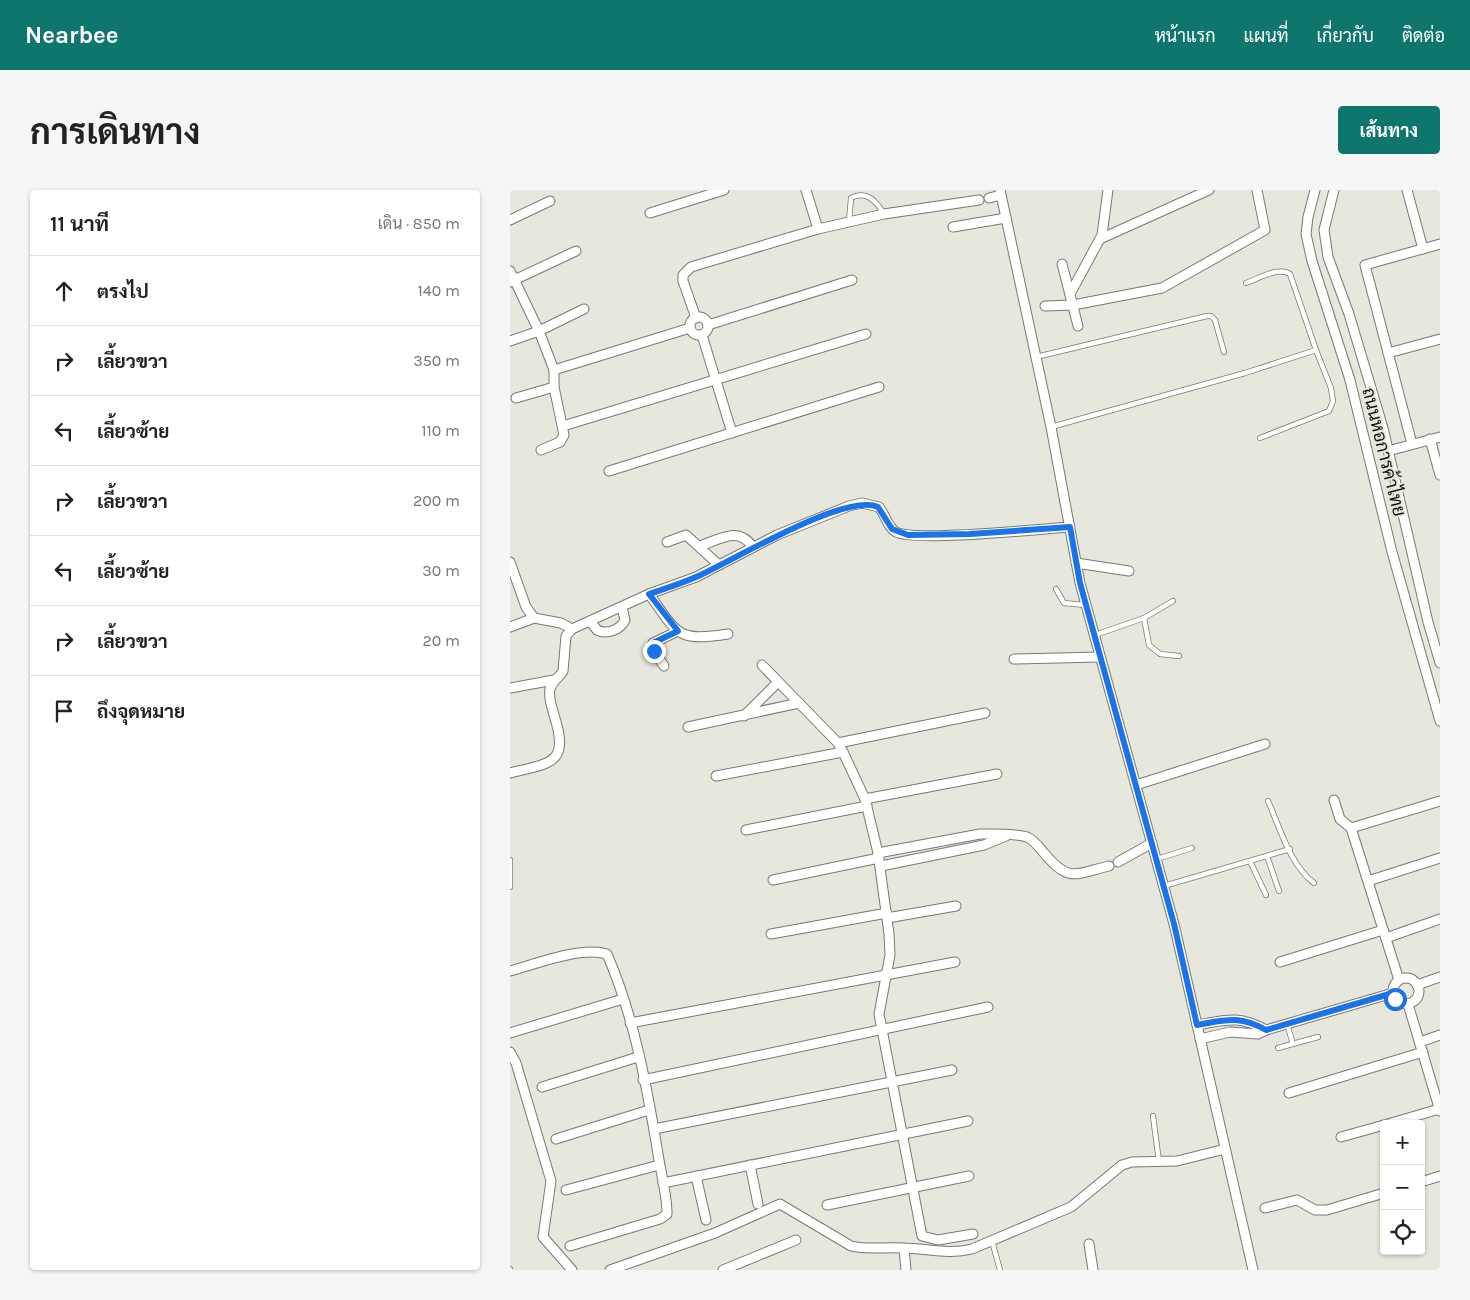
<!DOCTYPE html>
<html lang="th">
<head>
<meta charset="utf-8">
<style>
  :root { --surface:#fff; --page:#f6f6f6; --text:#222; --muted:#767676; --line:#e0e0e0; --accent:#0f766e }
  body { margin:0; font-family:Karla,Sarabun,sans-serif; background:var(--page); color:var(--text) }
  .controls { position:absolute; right:15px; bottom:15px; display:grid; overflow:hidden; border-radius:5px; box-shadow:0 1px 4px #0004 }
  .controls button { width:45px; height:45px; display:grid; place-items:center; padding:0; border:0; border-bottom:1px solid var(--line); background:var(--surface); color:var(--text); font:25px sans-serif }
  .stop { position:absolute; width:15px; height:15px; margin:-11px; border:4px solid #1a73e8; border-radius:50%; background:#fff }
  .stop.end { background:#1a73e8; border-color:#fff; box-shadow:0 1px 5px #0008 }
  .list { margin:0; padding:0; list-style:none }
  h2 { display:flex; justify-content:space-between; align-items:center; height:65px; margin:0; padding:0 20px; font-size:21px }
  h2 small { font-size:16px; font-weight:400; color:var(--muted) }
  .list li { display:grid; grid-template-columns:32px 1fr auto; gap:15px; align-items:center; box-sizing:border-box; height:70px; padding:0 20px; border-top:1px solid var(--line) }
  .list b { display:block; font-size:19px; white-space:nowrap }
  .list em { font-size:16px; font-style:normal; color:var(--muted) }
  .icon { flex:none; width:28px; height:28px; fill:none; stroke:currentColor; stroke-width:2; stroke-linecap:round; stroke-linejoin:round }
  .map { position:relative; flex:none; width:930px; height:1080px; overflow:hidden; border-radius:5px }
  header { display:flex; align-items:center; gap:30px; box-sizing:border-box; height:70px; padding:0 25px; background:var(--accent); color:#fff }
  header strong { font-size:24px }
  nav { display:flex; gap:28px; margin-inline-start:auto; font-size:18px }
  .intro { display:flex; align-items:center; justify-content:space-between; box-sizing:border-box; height:120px; padding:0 30px }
  h1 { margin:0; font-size:35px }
  .button { padding:12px 22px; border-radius:5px; background:var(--accent); color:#fff; font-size:18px; font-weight:700 }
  main { display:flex; gap:30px; padding:0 30px }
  aside { flex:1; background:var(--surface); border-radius:5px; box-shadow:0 1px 4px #0004 }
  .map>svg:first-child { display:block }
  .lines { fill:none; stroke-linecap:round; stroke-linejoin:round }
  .lane-casing { stroke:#797970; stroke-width:6 }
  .street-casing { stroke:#797970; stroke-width:11 }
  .lane { stroke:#fff; stroke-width:4.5 }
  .street { stroke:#fff; stroke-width:9 }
  .route { stroke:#1a73e8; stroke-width:6 }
  .labels { text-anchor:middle; stroke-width:4; stroke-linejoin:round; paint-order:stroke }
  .street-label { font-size:18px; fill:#11100d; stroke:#e7e7dd }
</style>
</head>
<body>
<header>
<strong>Nearbee</strong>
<nav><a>หน้าแรก</a><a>แผนที่</a><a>เกี่ยวกับ</a><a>ติดต่อ</a></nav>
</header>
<div class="intro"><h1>การเดินทาง</h1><a class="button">เส้นทาง</a></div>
<main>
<aside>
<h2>11 นาที<small>เดิน · 850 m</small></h2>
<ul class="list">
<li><svg class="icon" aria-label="ahead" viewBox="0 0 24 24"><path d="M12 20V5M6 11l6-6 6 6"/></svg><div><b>ตรงไป</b></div><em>140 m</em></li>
<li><svg class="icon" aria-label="right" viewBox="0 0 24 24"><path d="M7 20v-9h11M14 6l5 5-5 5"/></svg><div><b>เลี้ยวขวา</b></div><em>350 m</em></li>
<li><svg class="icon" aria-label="left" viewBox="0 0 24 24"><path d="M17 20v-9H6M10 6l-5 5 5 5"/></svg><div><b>เลี้ยวซ้าย</b></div><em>110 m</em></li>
<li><svg class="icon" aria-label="right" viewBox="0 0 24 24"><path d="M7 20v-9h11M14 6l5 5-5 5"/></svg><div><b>เลี้ยวขวา</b></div><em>200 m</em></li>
<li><svg class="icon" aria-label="left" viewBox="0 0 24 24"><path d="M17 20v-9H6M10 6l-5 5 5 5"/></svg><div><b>เลี้ยวซ้าย</b></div><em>30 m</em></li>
<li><svg class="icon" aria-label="right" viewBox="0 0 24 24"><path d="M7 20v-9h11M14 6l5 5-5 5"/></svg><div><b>เลี้ยวขวา</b></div><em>20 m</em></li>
<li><svg class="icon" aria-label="arrive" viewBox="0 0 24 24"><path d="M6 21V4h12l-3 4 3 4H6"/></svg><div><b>ถึงจุดหมาย</b></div></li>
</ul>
</aside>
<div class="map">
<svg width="930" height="1080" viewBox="0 0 930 1080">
  <rect width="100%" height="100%" fill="#e7e7dd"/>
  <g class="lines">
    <!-- lane casing -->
    <g class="lane-casing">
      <g id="lane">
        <path d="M339,32l2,-24c16,-8 25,3 33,16"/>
        <path d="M736,93c11,-4 33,-17 44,-9l26,76 15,38 2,13 -4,10 -69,27"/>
        <polyline points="526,167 697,126 701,126 705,130 714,162"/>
        <polyline points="541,237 735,183 806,160"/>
        <polyline points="546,399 554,413 575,415"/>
        <polyline points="634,428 639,455 650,464 669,466"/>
        <polyline points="585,445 634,428 663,411"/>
        <path d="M758,611c12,27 22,64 46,82"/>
        <polyline points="757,666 769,701"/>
        <polyline points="647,669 682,658"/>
        <polyline points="0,670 0,697"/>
        <polyline points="740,671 756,705"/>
        <polyline points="654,696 780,659"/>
        <polyline points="777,834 783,854"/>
        <polyline points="768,858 808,847"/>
        <polyline points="643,926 649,972"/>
        <polyline points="482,1051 490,1080"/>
        <polyline points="0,1079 0,1080"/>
      </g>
    </g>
    <!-- street casing -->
    <g class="street-casing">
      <g id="street">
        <polyline points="296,0 308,39"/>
        <polyline points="490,0 541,237 570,393 664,734 743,1080"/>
        <polyline points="805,0 798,27 796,44 802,71 840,190 882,362 930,531"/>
        <polyline points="824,0 814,40 818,67 839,124 873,238 918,432 930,473"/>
        <polyline points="897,0 913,59"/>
        <polyline points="479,8 491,5"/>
        <polyline points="140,23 214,0"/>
        <polyline points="0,30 40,11"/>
        <polyline points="443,37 496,28"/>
        <polyline points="590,49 699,0"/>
        <polyline points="552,74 568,136"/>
        <polyline points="0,81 29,141 44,180 44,197 54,245 50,252 31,260"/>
        <polyline points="0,92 66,61"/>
        <polyline points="560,104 592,45 598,0"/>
        <polyline points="535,116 563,115 652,98 755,40 747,0"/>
        <circle cx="189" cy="136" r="9"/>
        <polyline points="186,128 173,91 173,85 181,77 308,39 374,24 469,10"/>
        <polyline points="198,135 342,90"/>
        <polyline points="192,145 222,243"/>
        <polyline points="0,151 29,141 74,119"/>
        <polyline points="878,163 930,149"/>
        <polyline points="44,180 180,138"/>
        <polyline points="6,208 44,197"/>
        <polyline points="53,236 356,144"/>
        <polyline points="920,249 930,285"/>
        <polyline points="902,254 855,75 930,54"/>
        <polyline points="878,261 930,247"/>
        <polyline points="99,281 369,197"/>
        <polyline points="157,352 176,345 209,375"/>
        <path d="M190,356c21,-7 38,-20 53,1"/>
        <polyline points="0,372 16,417 24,428"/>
        <polyline points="566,373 619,381"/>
        <path d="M139,404c29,40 27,48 79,40"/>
        <path d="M80,431l7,9c10,5 23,0 28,-10l-3,-13"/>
        <polyline points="0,437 24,428 51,433 62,439"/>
        <polyline points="504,469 590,467"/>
        <polyline points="252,475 289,513"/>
        <polyline points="154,476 144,461 143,453 168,441"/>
        <polyline points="0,498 44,490"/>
        <polyline points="234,526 267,493"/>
        <polyline points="178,537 289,513 328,553 333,562 355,609 368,663 379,744 380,765 369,824 412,1046 428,1050 463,1044"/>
        <polyline points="328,553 475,523"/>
        <path d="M0,583c41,-10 60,-9 44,-58 -2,-8 -6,-17 -4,-26 2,-8 9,-11 13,-18l3,-35 6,-7 77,-35 47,-17 81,-42 72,-29 13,-3 17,4c6,7 9,21 17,25 18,10 145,-3 174,-5"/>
        <polyline points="206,586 333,562"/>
        <polyline points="626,595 755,554"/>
        <polyline points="355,609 487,584"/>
        <polyline points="824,610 830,629 841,638 889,790"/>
        <polyline points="841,638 930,611"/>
        <polyline points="236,640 357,616"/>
        <path d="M368,663l102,-19c12,0 35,-1 47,3 7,3 12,10 17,16 25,30 31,21 65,13"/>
        <polyline points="608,672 642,653"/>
        <polyline points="371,676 474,655 496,646"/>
        <polyline points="263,690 369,668"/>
        <polyline points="858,691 930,668"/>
        <polyline points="377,728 446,716"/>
        <polyline points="261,744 377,723"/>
        <polyline points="876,748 930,729"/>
        <polyline points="770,772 873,740"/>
        <path d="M0,781c26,-7 71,-25 97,-17 27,62 40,133 51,200 3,20 9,40 9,60l-7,5 -90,27"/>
        <circle cx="896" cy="801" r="13"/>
        <polyline points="907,795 930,787"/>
        <polyline points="898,814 930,921"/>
        <polyline points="120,833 445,772"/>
        <path d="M687,835c29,-5 42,-10 69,5l-8,4 -28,-2 -30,7"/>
        <polyline points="756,840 883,803"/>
        <polyline points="0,843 113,809"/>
        <polyline points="910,852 930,845"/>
        <polyline points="0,862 6,873 41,991 33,1047 62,1080"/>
        <polyline points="133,890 478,817"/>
        <polyline points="32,897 128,867"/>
        <polyline points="779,903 913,862"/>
        <polyline points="878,934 929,919"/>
        <polyline points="144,939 442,880"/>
        <polyline points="831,947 874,935"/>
        <polyline points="46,949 139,920"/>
        <polyline points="240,975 248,1014"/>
        <polyline points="186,986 196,1030"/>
        <polyline points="911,992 930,986"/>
        <polyline points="153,993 458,931"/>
        <polyline points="56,1000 149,975"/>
        <polyline points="317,1015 459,986"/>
        <polyline points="755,1018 787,1010 805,1020 817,1020 874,1003"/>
        <polyline points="579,1054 583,1080"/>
        <polyline points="394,1058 396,1080"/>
        <path d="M100,1080l105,-37 65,-29 71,42c16,4 33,1 51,2 24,0 46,7 70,1l99,-42 51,-42 10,-3 45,-1 48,-12"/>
        <polyline points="213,1080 286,1050"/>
      </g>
    </g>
    <!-- lane -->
    <use href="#lane" class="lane"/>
    <!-- street -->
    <use href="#street" class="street"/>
  </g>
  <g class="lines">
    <!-- route -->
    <path class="route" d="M144,461l-1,-8 25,-12 -29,-37c15,-5 31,-10 47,-17 35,-15 149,-85 182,-70l14,22 16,6 62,-1 100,-7 10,56 94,341 23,101c29,-5 42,-10 69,5l127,-37 2,6"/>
  </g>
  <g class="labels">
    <!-- street labels -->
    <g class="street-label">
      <text transform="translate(874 262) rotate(76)" y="6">ถนนหอการค้าไทย</text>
    </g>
  </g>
</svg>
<div class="controls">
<button>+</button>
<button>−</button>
<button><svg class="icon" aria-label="locate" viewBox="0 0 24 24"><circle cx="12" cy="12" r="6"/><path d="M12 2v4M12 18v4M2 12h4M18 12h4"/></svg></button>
</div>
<div class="stop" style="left:885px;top:809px"></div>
<div class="stop end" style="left:144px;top:461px"></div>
</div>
</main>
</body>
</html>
